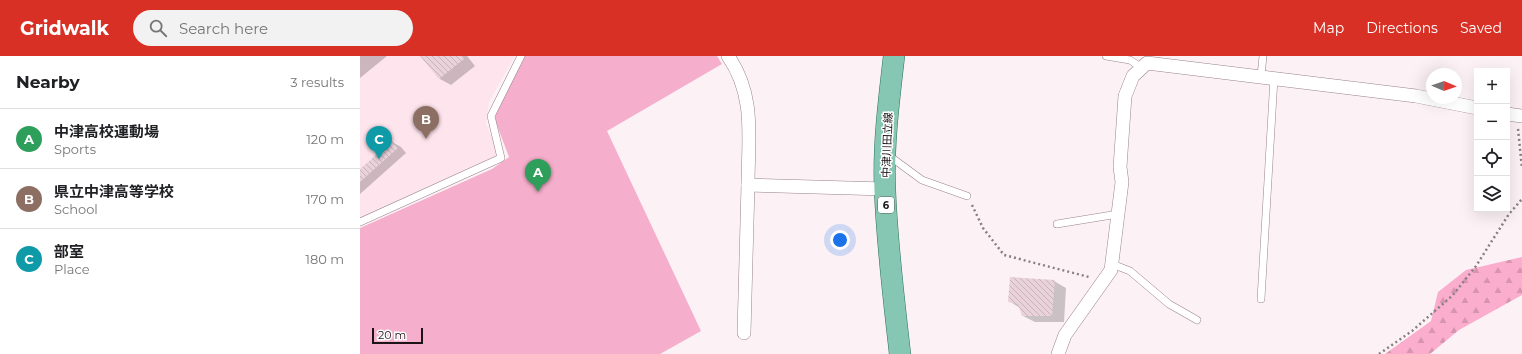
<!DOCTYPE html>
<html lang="en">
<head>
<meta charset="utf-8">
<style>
  :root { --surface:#fff; --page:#f2f2f2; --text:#202124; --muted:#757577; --line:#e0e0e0; --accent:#d93025 }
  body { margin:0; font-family:Montserrat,"Noto Sans JP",sans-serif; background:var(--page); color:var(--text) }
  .controls { position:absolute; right:12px; top:12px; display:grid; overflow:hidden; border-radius:0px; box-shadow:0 4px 16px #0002 }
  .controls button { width:36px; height:36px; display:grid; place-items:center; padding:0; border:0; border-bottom:1px solid var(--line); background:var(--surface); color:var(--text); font:20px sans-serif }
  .compass { position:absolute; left:1066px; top:12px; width:36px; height:36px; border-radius:50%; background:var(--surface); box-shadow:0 4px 16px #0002; rotate:92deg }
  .scale { position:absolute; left:12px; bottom:10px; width:51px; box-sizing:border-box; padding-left:4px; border:2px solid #1d1418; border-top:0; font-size:11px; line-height:14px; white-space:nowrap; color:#1d1418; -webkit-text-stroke:3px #fff; paint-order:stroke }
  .you { position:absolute; left:480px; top:184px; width:14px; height:14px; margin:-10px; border:3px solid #fff; border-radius:50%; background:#1a73e8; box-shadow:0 0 0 6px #1a73e833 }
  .badge { display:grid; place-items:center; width:26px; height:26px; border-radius:50%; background:var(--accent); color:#fff; font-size:13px; font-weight:700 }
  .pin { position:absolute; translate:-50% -33px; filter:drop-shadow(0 1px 2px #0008) }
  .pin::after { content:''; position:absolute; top:21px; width:14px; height:12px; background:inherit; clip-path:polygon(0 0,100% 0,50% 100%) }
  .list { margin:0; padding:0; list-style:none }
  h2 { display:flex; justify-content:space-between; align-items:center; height:52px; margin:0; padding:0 16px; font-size:17px }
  h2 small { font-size:13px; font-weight:400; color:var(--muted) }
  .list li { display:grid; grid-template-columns:26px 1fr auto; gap:12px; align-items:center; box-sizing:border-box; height:60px; padding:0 16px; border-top:1px solid var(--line) }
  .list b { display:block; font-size:15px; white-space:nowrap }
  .list p { margin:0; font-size:13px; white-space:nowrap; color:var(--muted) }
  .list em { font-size:13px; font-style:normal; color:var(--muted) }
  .icon { flex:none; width:22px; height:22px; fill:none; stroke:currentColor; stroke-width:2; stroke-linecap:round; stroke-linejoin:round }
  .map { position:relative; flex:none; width:1162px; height:298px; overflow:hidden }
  header { display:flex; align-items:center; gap:24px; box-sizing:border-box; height:56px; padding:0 20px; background:var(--accent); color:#fff }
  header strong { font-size:19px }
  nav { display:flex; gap:22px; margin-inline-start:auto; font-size:14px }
  .search { width:280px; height:36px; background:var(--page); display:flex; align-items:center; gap:10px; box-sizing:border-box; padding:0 14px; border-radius:22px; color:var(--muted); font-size:15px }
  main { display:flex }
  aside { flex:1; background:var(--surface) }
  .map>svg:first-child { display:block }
  .built { fill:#fee4ed }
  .forest { fill:url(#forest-firs) }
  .garden { fill:#f5aecb }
  .shadow { fill:#0003 }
  .building { fill:url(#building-back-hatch) }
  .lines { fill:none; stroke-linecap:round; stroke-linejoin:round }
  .service-casing { stroke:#9a838c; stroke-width:8 }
  .minor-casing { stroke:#9a838c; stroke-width:14 }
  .primary-casing { stroke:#2d705c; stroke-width:22 }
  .path { stroke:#877e82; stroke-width:2.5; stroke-dasharray:2 3; stroke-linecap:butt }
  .service { stroke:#fff; stroke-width:7 }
  .minor { stroke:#fff; stroke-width:13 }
  .primary { stroke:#86c7b3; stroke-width:21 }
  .labels { text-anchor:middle; stroke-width:3; stroke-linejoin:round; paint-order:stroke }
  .shield { fill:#fff; stroke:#615a5d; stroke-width:1 }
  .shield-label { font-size:10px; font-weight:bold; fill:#1d1418 }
  .street-label { font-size:11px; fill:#1d1418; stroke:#fff }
</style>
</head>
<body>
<header>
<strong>Gridwalk</strong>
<div class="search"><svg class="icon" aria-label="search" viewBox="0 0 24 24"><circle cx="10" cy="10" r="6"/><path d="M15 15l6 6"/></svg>Search here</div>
<nav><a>Map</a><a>Directions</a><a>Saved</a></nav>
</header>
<main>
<aside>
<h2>Nearby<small>3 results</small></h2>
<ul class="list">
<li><span class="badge" style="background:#2e9e5b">A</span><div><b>中津高校運動場</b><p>Sports</p></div><em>120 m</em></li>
<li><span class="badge" style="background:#8d6e63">B</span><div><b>県立中津高等学校</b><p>School</p></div><em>170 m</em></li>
<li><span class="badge" style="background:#0f9aa8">C</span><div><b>部室</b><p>Place</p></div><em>180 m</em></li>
</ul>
</aside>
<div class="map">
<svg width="1162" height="298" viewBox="0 0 1162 298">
  <defs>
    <pattern id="forest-firs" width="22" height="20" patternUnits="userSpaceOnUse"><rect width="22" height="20" fill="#faadcd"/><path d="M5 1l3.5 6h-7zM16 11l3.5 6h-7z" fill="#d694af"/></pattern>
    <pattern id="building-back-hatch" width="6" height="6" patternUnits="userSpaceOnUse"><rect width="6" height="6" fill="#ead2db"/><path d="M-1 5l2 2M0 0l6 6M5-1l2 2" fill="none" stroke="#c8b3bb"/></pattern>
  </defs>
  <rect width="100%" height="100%" fill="#fcf2f6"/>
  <!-- built -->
  <polygon class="built" points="0,0 155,0 129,46 126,67 138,99 0,161"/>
  <!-- forest -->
  <polygon class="forest" points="1162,201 1162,239 1099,274 1070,298 1025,298 1071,265 1078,236 1106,214"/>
  <!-- garden -->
  <polygon class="garden" points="164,0 357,0 362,8 247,75 341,275 300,298 0,298 0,172 132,113 149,101 135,64 137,48"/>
  <!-- shadow -->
  <g class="shadow">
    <polygon points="0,0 27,0 0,22"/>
    <polygon points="61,0 107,0 115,10 91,29 80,23"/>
    <polygon points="32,86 41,91 46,97 0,138 0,115"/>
    <polygon points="694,225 706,232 704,266 675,266 663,260 660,252 649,245"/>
  </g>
  <!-- building -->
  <g class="building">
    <polygon points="60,0 102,0 104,3 79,23"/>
    <polygon points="32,85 38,92 0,126 0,113"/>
    <polygon points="650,221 695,224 692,260 662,260 658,248 648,246"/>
  </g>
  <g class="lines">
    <!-- service casing -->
    <g class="service-casing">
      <g id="service">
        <polyline points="746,0 770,4 782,12"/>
        <polyline points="901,20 903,0"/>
        <polyline points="528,99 562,124 607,140"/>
        <polyline points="0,166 141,102 131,60 161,0"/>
        <polyline points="697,168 758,158"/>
        <polyline points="752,208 770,215 809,248 837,264"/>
        <polyline points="901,243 914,22"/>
      </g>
    </g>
    <!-- minor casing -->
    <g class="minor-casing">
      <g id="minor">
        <path d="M368,0c28,40 20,83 20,129l137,4"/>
        <polyline points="1147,58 1162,60"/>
        <polyline points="384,277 388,129"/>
        <polyline points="698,298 705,279 751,214 762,126 760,111 765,40 773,20 787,7 1056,40 1117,52"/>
      </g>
    </g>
    <!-- primary casing -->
    <g class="primary-casing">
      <path id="primary" d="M534,0c-5,44 -11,89 -9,134 2,55 9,110 15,164"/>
    </g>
    <!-- path -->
    <g class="path">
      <polyline points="1158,73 1162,112"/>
      <polyline points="612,149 623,172 644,199 729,221"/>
      <polyline points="1019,298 1052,275 1093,239 1116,210 1149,158 1162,143"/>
    </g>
    <!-- service -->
    <use href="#service" class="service"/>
    <!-- minor -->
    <use href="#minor" class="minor"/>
    <!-- primary -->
    <use href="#primary" class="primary"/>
  </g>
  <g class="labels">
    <!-- shield labels -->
    <rect class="shield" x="518" y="141" width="16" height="16" rx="3"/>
    <g class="shield-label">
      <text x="526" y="153">6</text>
    </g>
    <!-- street labels -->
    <g class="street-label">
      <text transform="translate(527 89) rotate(-88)" y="4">中津川田立線</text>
    </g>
  </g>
</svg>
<div class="controls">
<button>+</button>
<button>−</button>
<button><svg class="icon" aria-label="locate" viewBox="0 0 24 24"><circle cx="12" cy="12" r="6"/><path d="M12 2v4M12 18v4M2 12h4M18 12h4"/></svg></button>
<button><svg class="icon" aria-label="layers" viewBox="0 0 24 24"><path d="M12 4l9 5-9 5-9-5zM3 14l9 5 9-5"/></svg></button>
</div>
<svg class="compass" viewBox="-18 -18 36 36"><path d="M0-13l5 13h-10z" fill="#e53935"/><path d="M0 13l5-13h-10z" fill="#757577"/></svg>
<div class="scale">20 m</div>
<div class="you"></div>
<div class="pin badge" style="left:178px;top:136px;background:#2e9e5b">A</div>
<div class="pin badge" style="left:66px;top:83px;background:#8d6e63">B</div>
<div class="pin badge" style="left:19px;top:103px;background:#0f9aa8">C</div>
</div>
</main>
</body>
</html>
